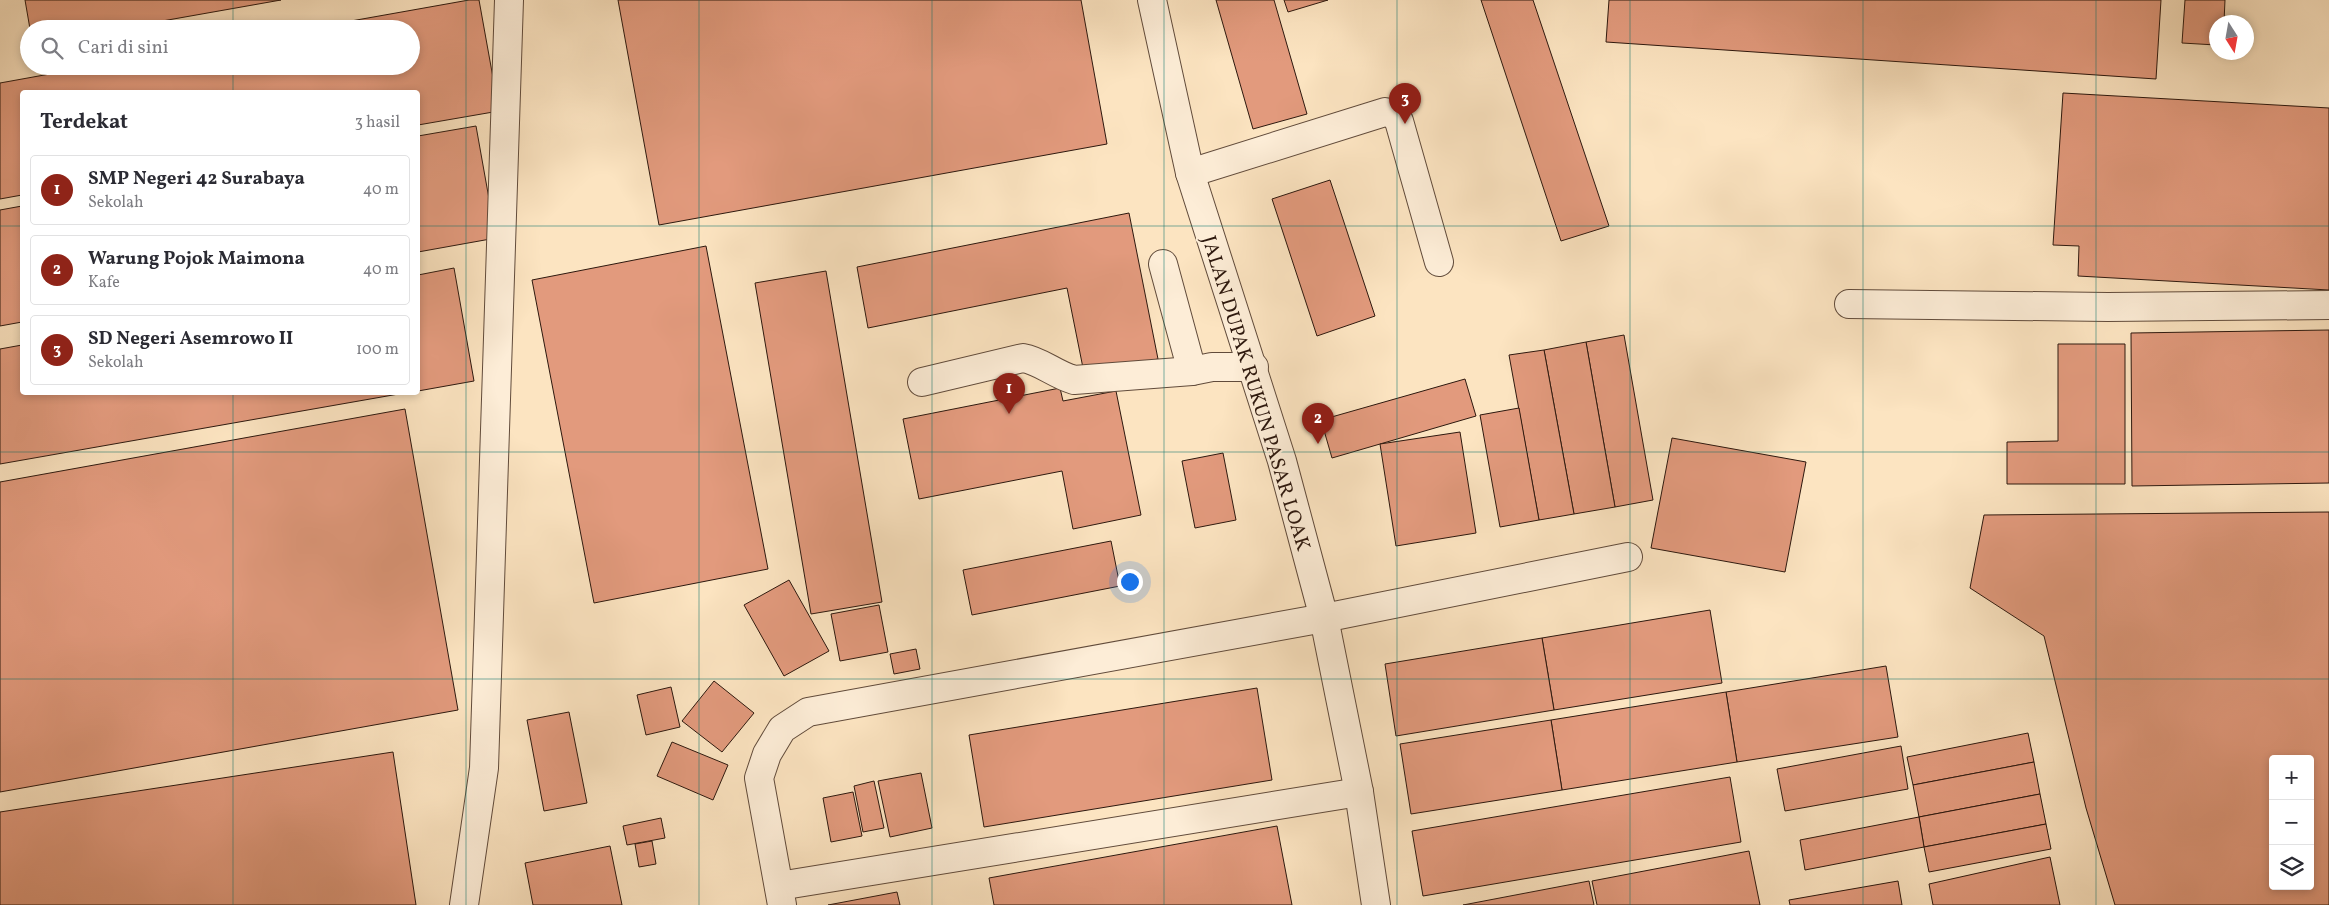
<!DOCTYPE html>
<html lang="id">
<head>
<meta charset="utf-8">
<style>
  :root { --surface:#fff; --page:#f7f7f7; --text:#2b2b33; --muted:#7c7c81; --line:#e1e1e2; --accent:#8f2418 }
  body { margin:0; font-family:Vollkorn,serif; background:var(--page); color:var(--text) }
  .controls { position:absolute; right:15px; bottom:15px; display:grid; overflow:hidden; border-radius:5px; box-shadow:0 2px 8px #0003 }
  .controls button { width:45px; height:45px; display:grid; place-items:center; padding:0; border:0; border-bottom:1px solid var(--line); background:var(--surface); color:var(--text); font:25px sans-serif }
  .compass { position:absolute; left:2209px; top:15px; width:45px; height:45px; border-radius:50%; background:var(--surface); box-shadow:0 2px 8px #0003; rotate:169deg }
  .you { position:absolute; left:1129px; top:581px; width:18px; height:18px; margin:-12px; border:4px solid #fff; border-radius:50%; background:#1a73e8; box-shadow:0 0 0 8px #1a73e833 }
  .badge { display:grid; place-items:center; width:32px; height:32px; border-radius:50%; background:var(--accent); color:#fff; font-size:16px; font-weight:700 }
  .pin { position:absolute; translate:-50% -41px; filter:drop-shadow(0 1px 2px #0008) }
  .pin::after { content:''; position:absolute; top:26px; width:18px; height:15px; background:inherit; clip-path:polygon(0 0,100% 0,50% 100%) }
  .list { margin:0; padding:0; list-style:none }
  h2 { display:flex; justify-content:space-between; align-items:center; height:65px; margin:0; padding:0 20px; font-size:21px }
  h2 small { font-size:16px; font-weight:400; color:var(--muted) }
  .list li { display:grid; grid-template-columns:32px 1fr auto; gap:15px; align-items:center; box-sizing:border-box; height:70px; margin:0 10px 10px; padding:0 10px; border:1px solid var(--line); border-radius:5px }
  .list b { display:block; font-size:19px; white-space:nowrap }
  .list p { margin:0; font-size:16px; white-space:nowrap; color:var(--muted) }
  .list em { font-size:16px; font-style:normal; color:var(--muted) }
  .icon { flex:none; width:28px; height:28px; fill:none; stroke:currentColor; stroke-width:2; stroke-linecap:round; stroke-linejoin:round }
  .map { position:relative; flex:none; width:2329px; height:905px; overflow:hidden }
  .search { position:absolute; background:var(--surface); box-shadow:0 2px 8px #0003; left:20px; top:20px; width:400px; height:55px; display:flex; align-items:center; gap:12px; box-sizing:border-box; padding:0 18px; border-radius:28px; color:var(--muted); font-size:19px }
  .panel { position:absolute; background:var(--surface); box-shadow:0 2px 8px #0003; left:20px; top:90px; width:400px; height:305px; border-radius:5px }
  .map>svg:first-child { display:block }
  .building { fill:#e29a7d; stroke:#2d180e; fill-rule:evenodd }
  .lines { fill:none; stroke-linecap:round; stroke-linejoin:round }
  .minor-casing { stroke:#614b3b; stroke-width:30 }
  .minor { stroke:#fdedd7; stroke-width:28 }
  .grid { fill:none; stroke:#0f766e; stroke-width:1; stroke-opacity:0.55 }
  .labels { text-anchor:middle; stroke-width:4; stroke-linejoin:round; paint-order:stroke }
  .street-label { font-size:20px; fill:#2d180e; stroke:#fdedd7 }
</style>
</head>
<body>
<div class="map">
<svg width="2329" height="905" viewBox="0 0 2329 905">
  <rect width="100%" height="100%" fill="#fce4c1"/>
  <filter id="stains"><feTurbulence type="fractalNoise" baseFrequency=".004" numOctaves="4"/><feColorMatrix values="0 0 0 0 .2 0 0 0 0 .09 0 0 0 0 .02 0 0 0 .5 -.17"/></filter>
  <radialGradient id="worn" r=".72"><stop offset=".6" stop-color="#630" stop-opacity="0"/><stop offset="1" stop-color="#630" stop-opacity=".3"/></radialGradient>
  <!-- building -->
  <g class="building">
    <polygon points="25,0 281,0 117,29 30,29"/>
    <polygon points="469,0 479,0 499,111 418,125 418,92 22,92 22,195 0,199 0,83 94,66 411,66 411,29 306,29"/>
    <polygon points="618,0 1081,0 1107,144 659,225"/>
    <polygon points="1216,0 1274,0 1307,114 1253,129"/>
    <polygon points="1284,0 1328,0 1288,12"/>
    <polygon points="1481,0 1533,0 1609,226 1561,241"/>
    <polygon points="1609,0 2161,0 2156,79 1606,42"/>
    <polygon points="2185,0 2225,0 2224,22 2216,22 2216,45 2182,43"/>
    <polygon points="2063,93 2329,108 2329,290 2078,276 2079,246 2053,245"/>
    <polygon points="476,126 496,238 418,252 418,136"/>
    <polygon points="1330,180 1375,316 1317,336 1272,199"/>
    <polygon points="22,206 22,322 0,326 0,210"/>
    <polygon points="1129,213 1158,359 1084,373 1067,288 868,328 857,267"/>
    <polygon points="706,246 768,569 594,603 532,280"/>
    <polygon points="454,268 474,381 418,391 418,275"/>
    <polygon points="826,271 882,602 811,614 755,283"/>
    <polygon points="2329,330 2329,483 2132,486 2131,333"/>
    <polygon points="1624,335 1653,500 1615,507 1586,342"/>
    <polygon points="1586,342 1615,507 1574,514 1544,350"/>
    <polygon points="2058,344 2125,344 2125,484 2007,484 2007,442 2058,441"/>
    <polygon points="22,345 22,392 410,392 0,464 0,349"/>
    <polygon points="1544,350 1574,514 1539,520 1509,355"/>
    <polygon points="1465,379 1476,416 1332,458 1321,420"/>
    <polygon points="1060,388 1063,401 1116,391 1141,515 1073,529 1062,471 919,499 903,419"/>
    <polygon points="1519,408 1539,520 1500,527 1480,415"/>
    <polygon points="405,409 458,710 0,792 0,482"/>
    <polygon points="1460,432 1476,533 1396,546 1380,444"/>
    <polygon points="1672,438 1806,462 1785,572 1651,548"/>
    <polygon points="1223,453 1236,520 1195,528 1182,461"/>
    <path d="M2329,512v393h-214l-29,-97 -42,-172 -74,-48 14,-73zM2273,759h37v127h-37z"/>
    <polygon points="1111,541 1120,586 972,615 963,570"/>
    <polygon points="789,580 829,651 784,676 744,605"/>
    <polygon points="879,605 888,652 840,661 831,614"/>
    <polygon points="1710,610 1722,683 1554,710 1542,638"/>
    <polygon points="1542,638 1554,710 1396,736 1385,664"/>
    <polygon points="916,649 920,669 894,674 890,654"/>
    <polygon points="1886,666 1898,737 1737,762 1726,692"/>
    <polygon points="714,681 754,713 722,752 682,721"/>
    <polygon points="671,687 680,727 646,735 637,695"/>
    <polygon points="1257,688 1272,780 984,827 969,735"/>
    <polygon points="1726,692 1737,762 1562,790 1551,720"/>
    <polygon points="569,712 587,803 544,811 527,720"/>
    <polygon points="1551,720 1562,790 1411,814 1400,744"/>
    <polygon points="2028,733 2034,762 1913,785 1907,757"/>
    <polygon points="672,742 728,765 713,800 657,776"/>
    <polygon points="1901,746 1908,789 1785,811 1777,769"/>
    <polygon points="393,752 416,905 0,905 0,812"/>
    <polygon points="2034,762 2040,794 1919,817 1913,785"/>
    <polygon points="921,773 932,828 890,837 878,781"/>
    <polygon points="1730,777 1741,842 1423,896 1412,831"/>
    <polygon points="874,781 884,828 863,832 854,786"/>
    <polygon points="853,792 862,836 831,842 823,798"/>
    <polygon points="2040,794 2046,824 1924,847 1919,817"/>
    <polygon points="1919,817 1924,847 1805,870 1800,840"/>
    <polygon points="661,818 665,838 627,845 623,826"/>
    <polygon points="2046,824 2051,849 1929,872 1924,847"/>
    <polygon points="1277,826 1292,905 994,905 989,878"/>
    <polygon points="652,841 656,864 639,867 635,844"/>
    <polygon points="610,846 622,905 533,905 525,863"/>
    <polygon points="1749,851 1760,905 1597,905 1592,881"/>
    <polygon points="2050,857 2060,905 1933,905 1929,884"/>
    <polygon points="1589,881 1594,905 1463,905"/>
    <polygon points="1898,881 1902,905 1790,905 1789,900"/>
    <polygon points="897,892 900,905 828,905"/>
  </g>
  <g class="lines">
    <!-- minor casing -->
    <g class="minor-casing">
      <g id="minor">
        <polyline points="1152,0 1190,173 1282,461 1324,618 1359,792 1376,905"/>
        <polyline points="1190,173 1385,112 1393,114 1399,121 1439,262"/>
        <polyline points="1163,264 1192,371 1212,367 1254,367"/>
        <polyline points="1849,304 2108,307 2329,305"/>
        <path d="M922,382l101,-24c18,3 31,16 51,22l118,-9"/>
        <polyline points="779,886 1359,792"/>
        <polyline points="464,905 484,768 509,0"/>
        <polyline points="782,905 759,778 767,754 782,729 808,712 1324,618 1628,557"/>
      </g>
    </g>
    <!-- minor -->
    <use href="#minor" class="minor"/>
  </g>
  <!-- grid -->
  <path class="grid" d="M233,0v29M466,0v905M699,0v905M932,0v905M1164,0v905M1397,0v905M1630,0v905M1863,0v905M2096,0v905M233,66v26M0,226h22M418,226h1911M233,392v513M0,452h2329M0,679h2329"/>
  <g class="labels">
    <!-- street labels -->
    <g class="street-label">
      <text transform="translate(1257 393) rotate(73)" y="7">JALAN DUPAK RUKUN PASAR LOAK</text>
    </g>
  </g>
  <rect width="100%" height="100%" filter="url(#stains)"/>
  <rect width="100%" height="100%" fill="url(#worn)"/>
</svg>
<div class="controls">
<button>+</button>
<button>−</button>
<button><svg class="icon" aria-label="layers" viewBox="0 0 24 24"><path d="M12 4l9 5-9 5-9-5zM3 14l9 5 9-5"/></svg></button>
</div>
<svg class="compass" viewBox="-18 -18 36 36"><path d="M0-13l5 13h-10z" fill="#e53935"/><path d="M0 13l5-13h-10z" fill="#7c7c81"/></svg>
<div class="you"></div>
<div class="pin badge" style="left:1009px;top:414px">1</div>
<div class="pin badge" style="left:1318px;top:444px">2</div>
<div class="pin badge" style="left:1405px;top:124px">3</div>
<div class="search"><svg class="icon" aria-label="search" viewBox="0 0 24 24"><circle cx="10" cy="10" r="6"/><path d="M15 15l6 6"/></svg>Cari di sini</div>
<section class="panel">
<h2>Terdekat<small>3 hasil</small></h2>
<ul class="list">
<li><span class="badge">1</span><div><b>SMP Negeri 42 Surabaya</b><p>Sekolah</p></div><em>40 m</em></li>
<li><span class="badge">2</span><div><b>Warung Pojok Maimona</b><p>Kafe</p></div><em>40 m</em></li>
<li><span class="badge">3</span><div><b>SD Negeri Asemrowo II</b><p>Sekolah</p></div><em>100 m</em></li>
</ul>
</section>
</div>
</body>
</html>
